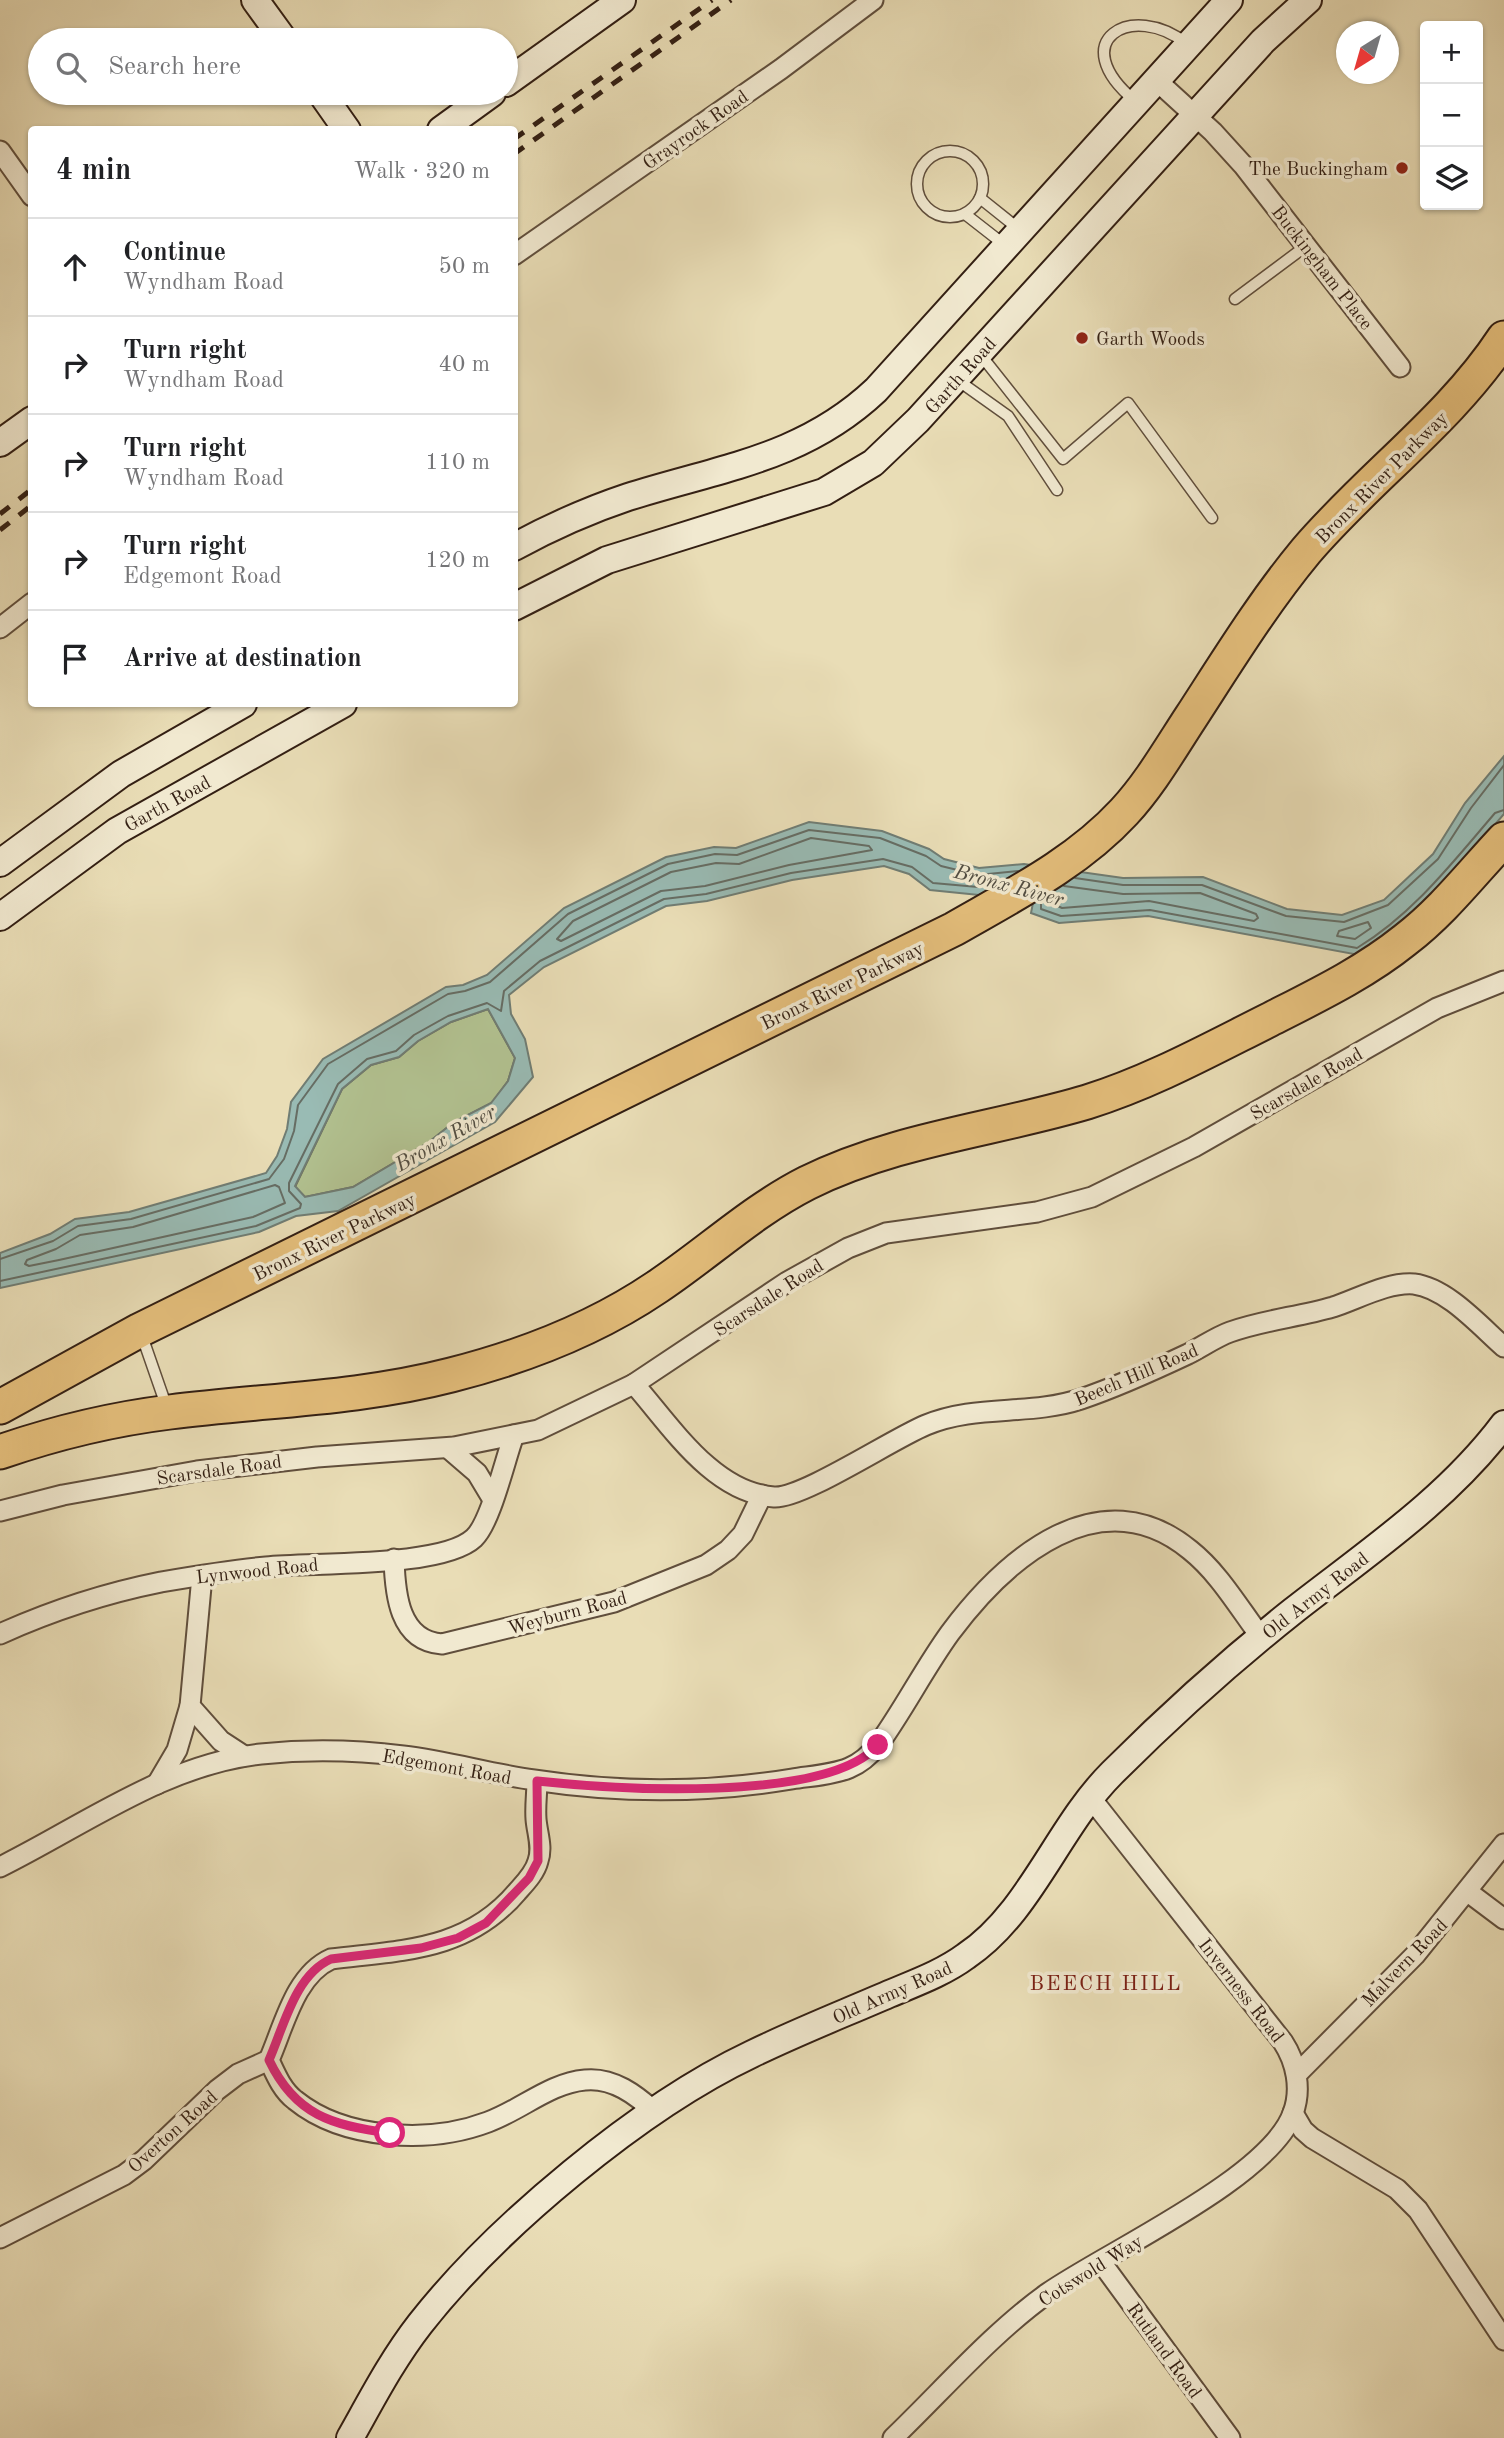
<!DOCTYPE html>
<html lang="en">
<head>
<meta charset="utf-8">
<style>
  :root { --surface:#fff; --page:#f2f2f2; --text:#202124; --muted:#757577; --line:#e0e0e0 }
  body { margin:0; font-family:"Old Standard TT",serif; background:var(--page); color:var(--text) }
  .controls { position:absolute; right:21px; top:21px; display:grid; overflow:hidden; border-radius:7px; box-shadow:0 2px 5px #0004 }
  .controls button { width:63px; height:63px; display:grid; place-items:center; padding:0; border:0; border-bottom:2px solid var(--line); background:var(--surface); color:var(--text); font:35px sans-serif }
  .compass { position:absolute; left:1336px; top:21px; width:63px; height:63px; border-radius:50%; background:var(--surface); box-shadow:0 2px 5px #0004; rotate:217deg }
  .stop { position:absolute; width:21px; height:21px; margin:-16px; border:5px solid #db2777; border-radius:50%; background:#fff }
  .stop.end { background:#db2777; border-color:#fff; box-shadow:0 2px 7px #0008 }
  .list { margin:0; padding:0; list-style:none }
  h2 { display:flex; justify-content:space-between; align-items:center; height:91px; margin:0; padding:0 28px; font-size:30px }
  h2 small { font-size:23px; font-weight:400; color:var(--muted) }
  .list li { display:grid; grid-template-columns:46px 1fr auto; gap:21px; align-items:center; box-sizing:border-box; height:98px; padding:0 28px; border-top:2px solid var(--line) }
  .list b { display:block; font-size:26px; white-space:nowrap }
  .list p { margin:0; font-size:23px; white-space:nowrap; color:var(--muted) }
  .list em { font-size:23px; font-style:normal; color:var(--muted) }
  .icon { flex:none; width:38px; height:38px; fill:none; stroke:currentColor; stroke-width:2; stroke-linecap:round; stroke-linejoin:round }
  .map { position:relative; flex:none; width:1504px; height:2438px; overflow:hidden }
  .search { position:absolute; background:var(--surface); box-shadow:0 2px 5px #0004; left:28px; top:28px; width:490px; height:77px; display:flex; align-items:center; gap:18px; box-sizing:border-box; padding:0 24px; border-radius:38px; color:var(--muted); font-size:26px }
  .panel { position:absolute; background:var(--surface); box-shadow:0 2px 5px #0004; left:28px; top:126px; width:490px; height:581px; border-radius:7px }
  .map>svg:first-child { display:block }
  .green { fill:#b2c291; stroke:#727052; stroke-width:2 }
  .water { fill:#99bbb4; stroke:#707d74; stroke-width:2; fill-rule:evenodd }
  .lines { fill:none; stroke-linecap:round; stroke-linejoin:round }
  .shore { stroke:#666d64; stroke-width:2 }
  .lane-casing { stroke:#604e3c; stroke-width:13 }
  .street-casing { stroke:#604e3c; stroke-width:23 }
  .secondary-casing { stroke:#331f13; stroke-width:30 }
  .highway-casing { stroke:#331f13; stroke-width:37 }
  .lane { stroke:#f1e9d0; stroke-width:10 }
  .street { stroke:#f1e9d0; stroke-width:19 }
  .secondary { stroke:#f1e9d0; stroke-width:26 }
  .highway { stroke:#e4be7b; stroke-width:33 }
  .rail { stroke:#331f13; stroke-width:5; stroke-dasharray:12 12; stroke-linecap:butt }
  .route { stroke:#db2777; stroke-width:9 }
  .poi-dot { fill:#8f2418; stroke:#f1e9d0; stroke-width:2.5 }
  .labels { text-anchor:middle; stroke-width:7; stroke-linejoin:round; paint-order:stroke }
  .street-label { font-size:19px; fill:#331f13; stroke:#f1e9d0 }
  .poi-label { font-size:19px; fill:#331f13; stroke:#f1e9d0; text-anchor:end }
  .water-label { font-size:21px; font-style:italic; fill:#524e43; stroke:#f1e9d0 }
  .neighbourhood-label { font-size:21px; letter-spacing:2px; fill:#7a1f14; stroke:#f1e9d0 }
</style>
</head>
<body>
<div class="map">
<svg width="1504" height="2438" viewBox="0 0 1504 2438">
  <rect width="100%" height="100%" fill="#e9ddb6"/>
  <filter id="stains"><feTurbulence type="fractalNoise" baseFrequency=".00286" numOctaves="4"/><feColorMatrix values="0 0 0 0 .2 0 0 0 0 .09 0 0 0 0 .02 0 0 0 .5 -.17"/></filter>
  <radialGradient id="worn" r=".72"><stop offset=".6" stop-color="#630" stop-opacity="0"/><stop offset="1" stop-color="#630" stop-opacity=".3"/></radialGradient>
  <!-- green -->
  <polygon class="green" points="488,1009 515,1058 508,1081 492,1103 454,1122 429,1142 353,1187 305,1197 295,1187 342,1089 371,1065 399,1057 418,1041 451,1022"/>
  <!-- water -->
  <path class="water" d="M1504,756v58l-65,76 -80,65 -211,-39 -89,7 -28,-10 3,-15 -40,-11 -15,8 -49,-5 -21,-16 -25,-8 -92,14 -85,21 -41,5 -122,61 -35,28 2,19 14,25 8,38 -38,45 -76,43 -81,46 -42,5 -37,16 -259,56v-35l50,-19 25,-15 54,-7 137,-39 11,-17 10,-27 4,-27 32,-43 123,-72 17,-2 24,-10 77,-67 102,-51 48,-10 22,1 73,-26 73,9 47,18 15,10 35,9 45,-4 99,14 80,-1 84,32 55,6 42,-15 49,-46 32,-51zM488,1009l27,49 -7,23 -17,22 -37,19 -25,20 -76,45 -48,10 -10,-11 47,-97 29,-24 28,-8 19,-16 33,-19z"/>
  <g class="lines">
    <!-- shore -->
    <g class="shore">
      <polygon points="811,838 869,846 872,850 789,865 705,886 661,891 561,941 557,939 573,921 671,872 716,863 739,864"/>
      <polyline points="1075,878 1123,885 1202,885 1286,916 1344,922 1388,905 1438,859 1471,808 1504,765"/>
      <polyline points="1049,895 1051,903 1062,908 1149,901 1254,921 1258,918 1256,914 1200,893 1123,894 1064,886"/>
      <path d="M1041,900v9l20,7 89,-6 207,38c56,-34 96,-86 138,-135l9,-3"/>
      <polygon points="1368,922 1371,928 1355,939 1337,936 1339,931"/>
      <polygon points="275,1185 279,1187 285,1203 253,1217 59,1260 29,1266 25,1264 27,1260 56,1249 80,1235 133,1227"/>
      <polyline points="0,1259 53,1241 78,1226 131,1219 269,1179 284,1159 294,1131 298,1105 328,1064 448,994 465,991 490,982 568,914 668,864 715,854 737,855 809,830 880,838 926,856 941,866 978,875 1018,871"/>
      <polyline points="0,1281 256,1226 300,1208 301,1204 289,1191 289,1183 338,1084 367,1059 396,1051 414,1035 448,1016 487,1003 501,1011 504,991 540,961 664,899 706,894 791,873 883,859 912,867 933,883 978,887 992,881 1000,882"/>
    </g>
    <!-- lane casing -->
    <g class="lane-casing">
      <g id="lane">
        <path d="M1135,101c-72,-60 -3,-101 52,-57"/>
        <circle cx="950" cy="184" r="33"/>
        <polyline points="980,198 1020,230"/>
        <polyline points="965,214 1006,246"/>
        <polyline points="1235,299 1306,246"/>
        <polyline points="980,354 1063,459 1128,403 1212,518"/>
        <polyline points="956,379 1008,416 1057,490"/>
        <polyline points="142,1336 167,1408"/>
      </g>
    </g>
    <!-- street casing -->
    <g class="street-casing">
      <g id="street">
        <polyline points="1156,80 1213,132 1243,165 1400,367"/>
        <polyline points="0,151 32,196"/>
        <polyline points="514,255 781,69 873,0"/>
        <polyline points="0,628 32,603"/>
        <path d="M634,1384c37,42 79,109 140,113 28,2 118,-58 152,-72 50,-21 104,-9 155,-26 36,-12 73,-29 107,-45 14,-7 28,-17 42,-22 33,-12 69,-15 103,-25 25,-8 54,-25 81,-23 33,4 66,42 90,63"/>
        <polyline points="448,1448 477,1473 492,1498"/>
        <polyline points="0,1511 63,1495 197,1471 317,1457 454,1447 538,1430 634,1384 787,1282 848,1248 886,1233 1037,1212 1092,1197 1194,1147 1437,1008 1504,981"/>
        <path d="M394,1559c1,35 5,82 48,85l172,-42 92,-37 22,-15 15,-16 19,-39"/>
        <polyline points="202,1576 190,1706 221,1741 244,1756"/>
        <path d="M0,1634c51,-23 106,-41 161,-52 35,-6 70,-12 105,-15 47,-5 176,1 208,-29 17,-16 31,-79 40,-103"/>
        <path d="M537,1781c0,12 -2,25 -1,38 1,14 7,28 2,42 -3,12 -13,22 -21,31 -50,59 -114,58 -186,67 -36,16 -47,67 -62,101 7,15 13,30 26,40 49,40 135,44 193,22 33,-12 62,-39 97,-42 28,-3 51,15 70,32"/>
        <polyline points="157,1784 177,1750 190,1706"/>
        <path d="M0,1867c83,-41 166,-103 261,-113 48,-5 95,-4 142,2 44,5 87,18 131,24 85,13 173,13 258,-1 19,-3 40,-4 57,-11 12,-5 21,-13 29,-23 26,-36 46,-76 72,-112 56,-75 150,-157 240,-83 29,23 49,58 71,87"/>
        <polyline points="1468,1892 1504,1919"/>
        <polyline points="1297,2074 1415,1955 1504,1844"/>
        <polyline points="1293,2113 1303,2130 1312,2138 1397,2189 1418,2210 1504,2340"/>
        <polyline points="0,2238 124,2175 144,2160 217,2090 238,2074 269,2060"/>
        <polyline points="1101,2262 1230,2438"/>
        <path d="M893,2438c49,-47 100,-106 155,-145 59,-41 222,-115 245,-180 9,-24 3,-51 -10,-71l-193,-245"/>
      </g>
    </g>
    <!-- secondary casing -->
    <g class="secondary-casing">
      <g id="secondary">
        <polyline points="255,0 284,40"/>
        <polyline points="506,83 622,0"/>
        <polyline points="321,93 347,130"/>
        <polyline points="441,130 492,93"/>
        <polyline points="0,443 32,420"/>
        <path d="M514,547c37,-20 75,-37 114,-50 91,-29 175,-38 248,-107l353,-390"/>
        <polyline points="514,607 607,560 824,492 873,463 918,420 1263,41 1308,0"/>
        <polyline points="0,863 121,774 243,704"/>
        <polyline points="0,917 117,831 343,704"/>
        <path d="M350,2438c22,-39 42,-78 70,-114 76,-97 220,-217 332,-270 45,-22 91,-40 137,-60 26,-11 54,-21 77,-38 65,-44 91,-128 146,-183 57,-57 118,-112 181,-162 74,-58 154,-111 211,-187"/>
      </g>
    </g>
    <!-- highway casing -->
    <g class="highway-casing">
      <g id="highway">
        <path d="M0,1407l140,-77 814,-401c59,-34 123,-66 170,-117 26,-28 46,-63 67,-95 37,-57 72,-114 115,-166 63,-74 144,-131 198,-213"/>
        <path d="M0,1452c55,-19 113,-33 170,-40 94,-12 188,-13 281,-37 71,-18 144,-46 206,-88 51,-34 95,-76 150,-104 89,-44 186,-53 280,-81 64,-20 122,-52 182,-82 47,-24 95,-47 136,-80 38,-29 67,-67 99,-101"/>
      </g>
    </g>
    <!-- lane -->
    <use href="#lane" class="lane"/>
    <!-- street -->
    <use href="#street" class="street"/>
    <!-- secondary -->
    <use href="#secondary" class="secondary"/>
    <!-- highway -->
    <use href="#highway" class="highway"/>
    <!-- rail -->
    <g class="rail">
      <polyline points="514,139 712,0"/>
      <polyline points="514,154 731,0"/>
      <polyline points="0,514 32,489"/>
      <polyline points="0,530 32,505"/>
    </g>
  </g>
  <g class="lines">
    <!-- route -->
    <path class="route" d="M390,2133c-57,-7 -95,-18 -121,-73 15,-34 26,-85 62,-101l90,-11 37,-10 28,-15 43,-45 9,-17 -1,-80c75,8 289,23 341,-36"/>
  </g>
  <!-- markers -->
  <g class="poi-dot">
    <circle cx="1402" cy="168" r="7"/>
    <circle cx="1082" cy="338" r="7"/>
  </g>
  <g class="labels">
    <!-- street labels -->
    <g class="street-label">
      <text transform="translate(695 129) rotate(-35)" y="7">Grayrock Road</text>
      <text transform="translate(1323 267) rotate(52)" y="7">Buckingham Place</text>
      <text transform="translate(960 375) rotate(-48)" y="7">Garth Road</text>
      <text transform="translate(1381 477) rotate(-45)" y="7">Bronx River Parkway</text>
      <text transform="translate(167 803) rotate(-29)" y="7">Garth Road</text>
      <text transform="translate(842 985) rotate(-26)" y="7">Bronx River Parkway</text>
      <text transform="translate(1306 1083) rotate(-30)" y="7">Scarsdale Road</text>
      <text transform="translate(334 1236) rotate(-26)" y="7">Bronx River Parkway</text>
      <text transform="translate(768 1297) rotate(-33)" y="7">Scarsdale Road</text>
      <text transform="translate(1136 1374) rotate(-23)" y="7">Beech Hill Road</text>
      <text transform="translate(219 1469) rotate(-8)" y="7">Scarsdale Road</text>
      <text transform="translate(257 1570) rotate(-6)" y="7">Lynwood Road</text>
      <text transform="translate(1315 1595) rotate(-38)" y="7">Old Army Road</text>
      <text transform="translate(567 1612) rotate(-15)" y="7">Weyburn Road</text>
      <text transform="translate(447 1766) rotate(10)" y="7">Edgemont Road</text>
      <text transform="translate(1404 1962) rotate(-46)" y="7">Malvern Road</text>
      <text transform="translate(1242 1990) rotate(52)" y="7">Inverness Road</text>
      <text transform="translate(892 1992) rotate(-24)" y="7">Old Army Road</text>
      <text transform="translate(172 2131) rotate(-42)" y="7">Overton Road</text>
      <text transform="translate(1090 2270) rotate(-32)" y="7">Cotswold Way</text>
      <text transform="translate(1165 2350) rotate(54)" y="7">Rutland Road</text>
    </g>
    <!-- poi labels -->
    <g class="poi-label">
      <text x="1388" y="175">The Buckingham</text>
      <text x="1096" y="345" text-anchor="start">Garth Woods</text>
    </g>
    <!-- water labels -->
    <g class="water-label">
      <text transform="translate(1009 885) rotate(15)" y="7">Bronx River</text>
      <text transform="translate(445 1138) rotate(-30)" y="7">Bronx River</text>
    </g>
    <!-- neighbourhood labels -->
    <g class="neighbourhood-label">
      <text x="1106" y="1990">BEECH HILL</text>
    </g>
  </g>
  <rect width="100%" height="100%" filter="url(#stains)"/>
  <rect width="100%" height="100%" fill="url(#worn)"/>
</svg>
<div class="controls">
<button>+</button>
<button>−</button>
<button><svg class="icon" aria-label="layers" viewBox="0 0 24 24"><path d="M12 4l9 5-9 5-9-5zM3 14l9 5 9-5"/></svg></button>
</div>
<svg class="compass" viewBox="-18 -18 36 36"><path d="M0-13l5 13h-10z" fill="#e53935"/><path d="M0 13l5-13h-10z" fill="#757577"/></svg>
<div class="stop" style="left:390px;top:2133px"></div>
<div class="stop end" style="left:878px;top:1745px"></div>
<div class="search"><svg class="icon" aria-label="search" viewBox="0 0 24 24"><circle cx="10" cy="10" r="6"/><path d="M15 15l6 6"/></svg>Search here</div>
<section class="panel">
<h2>4 min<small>Walk · 320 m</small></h2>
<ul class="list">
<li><svg class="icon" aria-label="ahead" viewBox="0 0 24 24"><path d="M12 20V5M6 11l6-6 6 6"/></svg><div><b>Continue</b><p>Wyndham Road</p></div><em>50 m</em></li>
<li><svg class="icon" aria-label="right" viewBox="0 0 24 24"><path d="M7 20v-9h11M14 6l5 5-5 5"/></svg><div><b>Turn right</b><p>Wyndham Road</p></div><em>40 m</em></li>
<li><svg class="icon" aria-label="right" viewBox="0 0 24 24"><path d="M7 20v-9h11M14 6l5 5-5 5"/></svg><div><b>Turn right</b><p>Wyndham Road</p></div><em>110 m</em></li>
<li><svg class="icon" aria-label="right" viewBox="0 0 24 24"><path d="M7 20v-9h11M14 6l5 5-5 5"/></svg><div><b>Turn right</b><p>Edgemont Road</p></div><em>120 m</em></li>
<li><svg class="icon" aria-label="arrive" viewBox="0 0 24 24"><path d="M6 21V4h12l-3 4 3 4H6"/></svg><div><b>Arrive at destination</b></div></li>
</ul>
</section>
</div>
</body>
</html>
